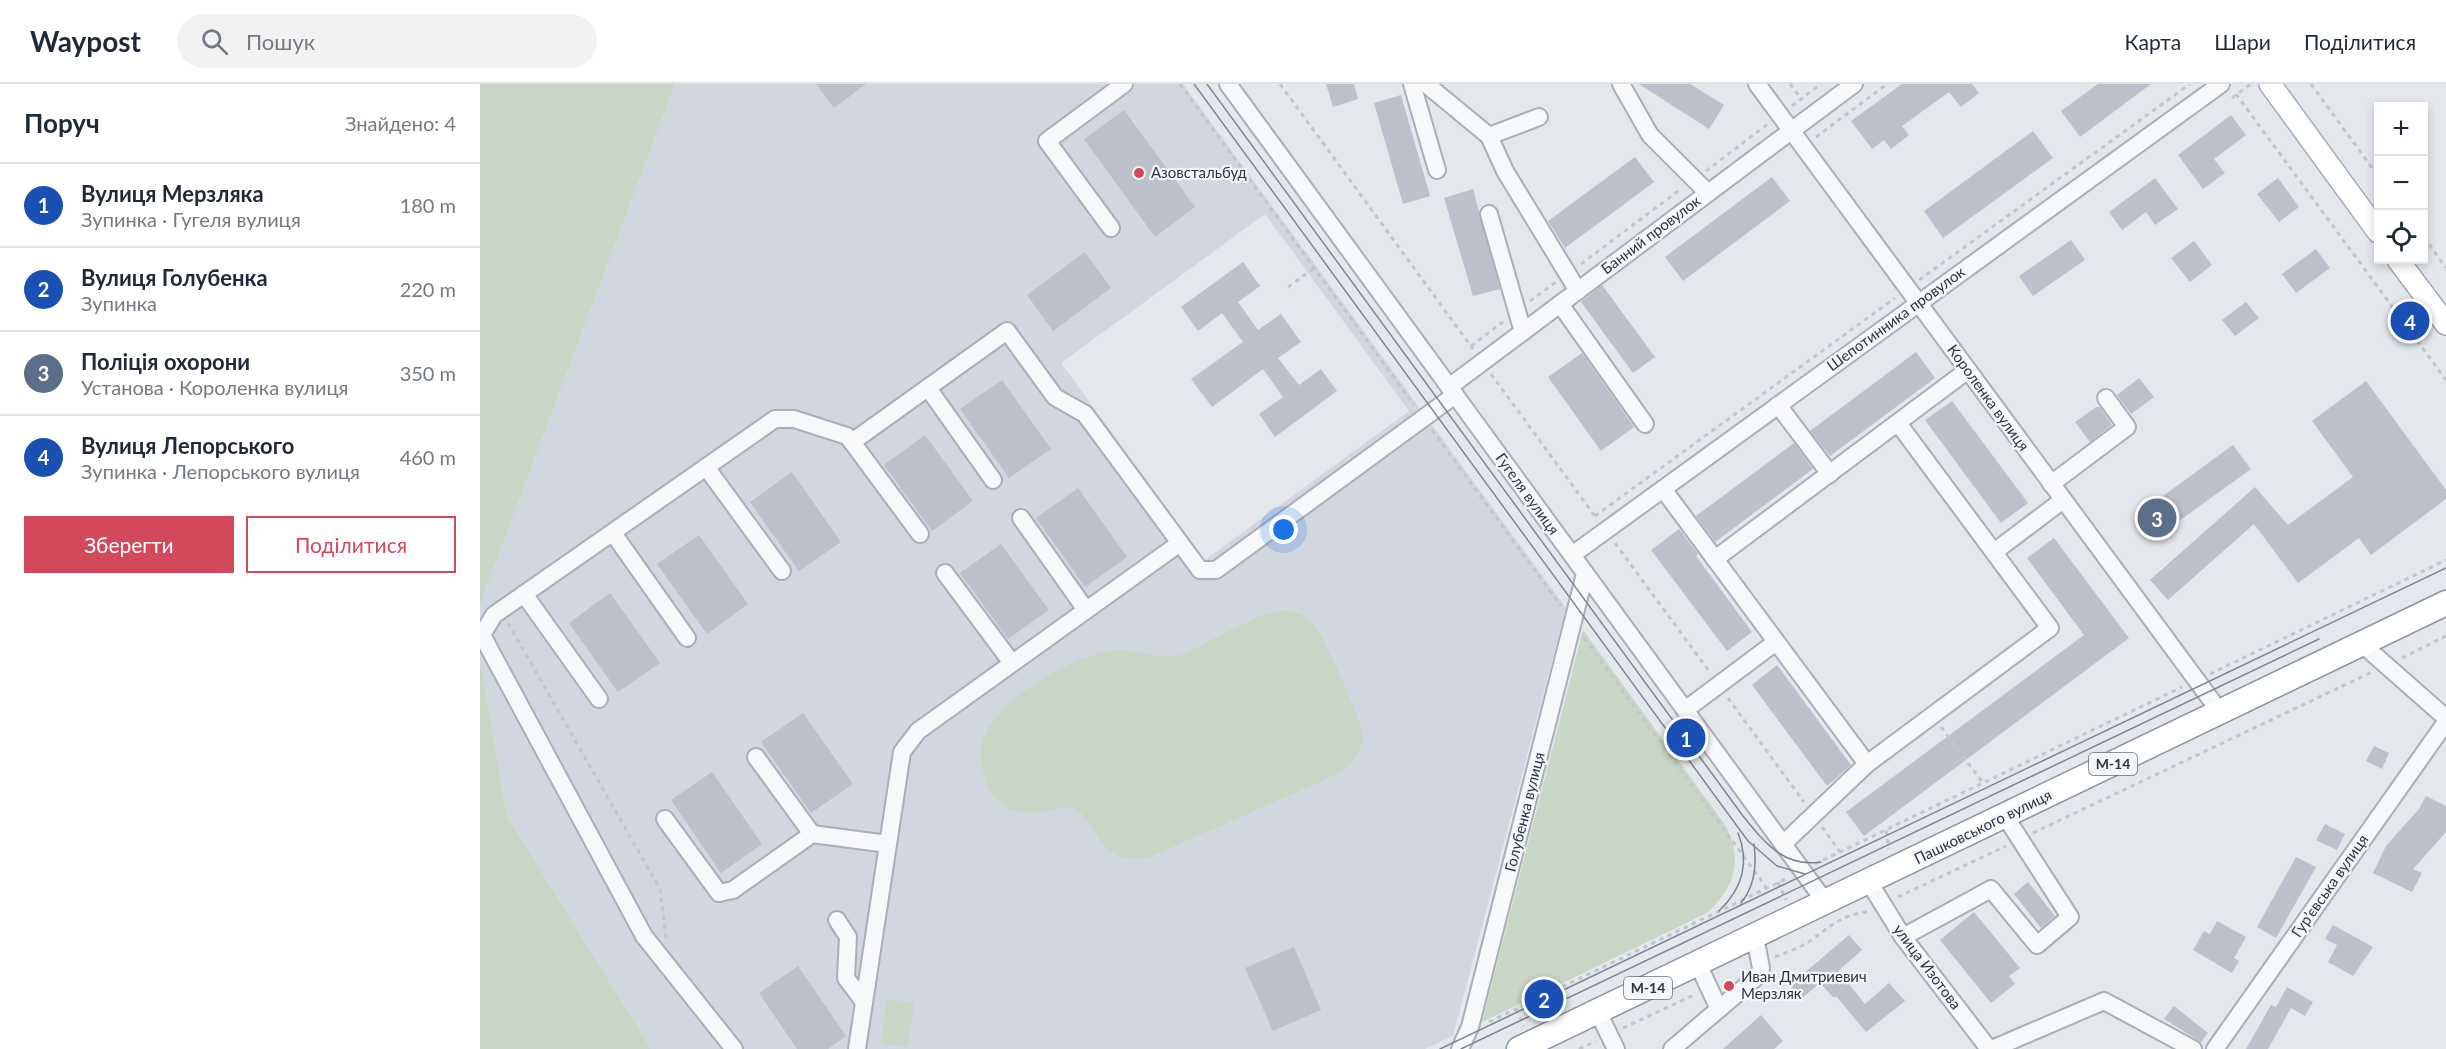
<!DOCTYPE html>
<html lang="uk">
<head>
<meta charset="utf-8">
<style>
  :root { --surface:#fff; --page:#f2f2f3; --text:#1f2937; --muted:#747a83; --line:#e0e1e3; --accent:#d1495b }
  body { margin:0; font-family:Lato,sans-serif; background:var(--page); color:var(--text) }
  .controls { position:absolute; right:18px; top:18px; display:grid; overflow:hidden; border-radius:0px; box-shadow:0 3px 9px #0003 }
  .controls button { width:54px; height:54px; display:grid; place-items:center; padding:0; border:0; border-bottom:2px solid var(--line); background:var(--surface); color:var(--text); font:30px sans-serif }
  .you { position:absolute; left:804px; top:446px; width:21px; height:21px; margin:-15px; border:4px solid #fff; border-radius:50%; background:#1a73e8; box-shadow:0 0 0 9px #1a73e833 }
  .badge { display:grid; place-items:center; width:39px; height:39px; border-radius:50%; background:var(--accent); color:#fff; font-size:20px; font-weight:700 }
  .pin { position:absolute; translate:-50% -50%; border:3px solid #fff; box-shadow:0 2px 6px #0006 }
  .list { margin:0; padding:0; list-style:none }
  h2 { display:flex; justify-content:space-between; align-items:center; height:78px; margin:0; padding:0 24px; font-size:26px }
  h2 small { font-size:20px; font-weight:400; color:var(--muted) }
  .list li { display:grid; grid-template-columns:39px 1fr auto; gap:18px; align-items:center; box-sizing:border-box; height:84px; padding:0 24px; border-top:2px solid var(--line) }
  .list b { display:block; font-size:22px; white-space:nowrap }
  .list p { margin:0; font-size:20px; white-space:nowrap; color:var(--muted) }
  .list em { font-size:20px; font-style:normal; color:var(--muted) }
  .actions { display:flex; gap:12px; padding:18px 24px }
  .actions a { flex:1; padding:14px 0; border:2px solid var(--accent); border-radius:0px; text-align:center; font-size:21px; color:var(--accent) }
  .actions .main { background:var(--accent); color:#fff }
  .icon { flex:none; width:33px; height:33px; fill:none; stroke:currentColor; stroke-width:2; stroke-linecap:round; stroke-linejoin:round }
  .map { position:relative; flex:none; width:1966px; height:965px; overflow:hidden }
  header { display:flex; align-items:center; gap:36px; box-sizing:border-box; height:84px; padding:0 30px; background:var(--surface); border-bottom:2px solid var(--line) }
  header strong { font-size:28px }
  nav { display:flex; gap:33px; margin-inline-start:auto; font-size:21px }
  .search { width:420px; height:54px; background:var(--page); display:flex; align-items:center; gap:15px; box-sizing:border-box; padding:0 21px; border-radius:33px; color:var(--muted); font-size:22px }
  main { display:flex }
  aside { flex:1; background:var(--surface) }
  .map>svg:first-child { display:block }
  .built { fill:#d2d6de; fill-rule:evenodd }
  .green { fill:#c9d6c5 }
  .building { fill:#bbc0ca }
  .lines { fill:none; stroke-linecap:round; stroke-linejoin:round }
  .minor-casing { stroke:#a9aeb7; stroke-width:20 }
  .major-casing { stroke:#a3abb8; stroke-width:24 }
  .highway-casing { stroke:#8b94a3; stroke-width:27 }
  .path { stroke:#c2c5cb; stroke-width:3; stroke-dasharray:4.5 4.5; stroke-linecap:butt }
  .minor { stroke:#f7f8fa; stroke-width:16 }
  .major { stroke:#fff; stroke-width:21 }
  .highway { stroke:#fff; stroke-width:24 }
  .tram { stroke:#7d8696; stroke-width:1.5 }
  .poi-dot { fill:#d1495b; stroke:#f4f6f9; stroke-width:2 }
  .labels { text-anchor:middle; stroke-width:4.5; stroke-linejoin:round; paint-order:stroke }
  .shield { fill:#f4f6f9; stroke:#676e7b; stroke-width:1.5 }
  .shield-label { font-size:14px; font-weight:bold; fill:#2b3445 }
  .poi-label { font-size:15px; fill:#2b3445; stroke:#f4f6f9; text-anchor:start }
  .street-label { font-size:15px; fill:#2b3445; stroke:#f4f6f9 }
</style>
</head>
<body>
<header>
<strong>Waypost</strong>
<div class="search"><svg class="icon" aria-label="search" viewBox="0 0 24 24"><circle cx="10" cy="10" r="6"/><path d="M15 15l6 6"/></svg>Пошук</div>
<nav><a>Карта</a><a>Шари</a><a>Поділитися</a></nav>
</header>
<main>
<aside>
<h2>Поруч<small>Знайдено: 4</small></h2>
<ul class="list">
<li><span class="badge" style="background:#1a4fb4">1</span><div><b>Вулиця Мерзляка</b><p>Зупинка · Гугеля вулиця</p></div><em>180 m</em></li>
<li><span class="badge" style="background:#1a4fb4">2</span><div><b>Вулиця Голубенка</b><p>Зупинка</p></div><em>220 m</em></li>
<li><span class="badge" style="background:#5c6f8a">3</span><div><b>Поліція охорони</b><p>Установа · Короленка вулиця</p></div><em>350 m</em></li>
<li><span class="badge" style="background:#1a4fb4">4</span><div><b>Вулиця Лепорського</b><p>Зупинка · Лепорського вулиця</p></div><em>460 m</em></li>
</ul>
<div class="actions"><a class="main">Зберегти</a><a>Поділитися</a></div>
</aside>
<div class="map">
<svg width="1966" height="965" viewBox="0 0 1966 965">
  <rect width="100%" height="100%" fill="#e4e7ec"/>
  <!-- built -->
  <path class="built" d="M195,0h508l383,524 -113,428 -28,13h-774l-144,-233 -27,-155v-57zM785,130l144,197 -204,149 -144,-197z"/>
  <!-- green -->
  <g class="green">
    <polygon points="0,0 195,0 0,520"/>
    <path d="M800,526c12,2 26,4 34,14 9,11 48,97 49,111 0,14 -10,26 -19,36l-194,86c-55,7 -42,-22 -75,-49 -12,-2 -23,2 -36,4 -39,4 -54,-19 -58,-54 -5,-49 86,-100 128,-107 24,-4 48,11 72,4 8,-2 17,-8 24,-12 25,-12 48,-26 75,-33z"/>
    <path d="M1103,546l143,196c17,37 9,60 -19,87l-225,109z"/>
    <polygon points="0,577 27,732 171,965 0,965"/>
    <polygon points="407,915 434,919 428,963 401,960"/>
  </g>
  <!-- building -->
  <g class="building">
    <polygon points="336,0 386,0 354,24"/>
    <polygon points="846,0 874,0 878,15 853,23"/>
    <polygon points="1159,0 1210,0 1244,21 1229,45"/>
    <polygon points="1422,0 1492,0 1499,9 1481,23 1469,8 1422,42 1429,51 1411,65 1404,56 1392,65 1371,37"/>
    <polygon points="1618,0 1671,0 1600,53 1581,27"/>
    <polygon points="921,11 950,112 923,120 894,19"/>
    <polygon points="644,26 715,123 675,153 604,55"/>
    <polygon points="1751,31 1766,51 1734,75 1745,89 1723,105 1698,71"/>
    <polygon points="1553,47 1573,74 1463,154 1444,127"/>
    <polygon points="1155,73 1174,98 1085,164 1068,137"/>
    <polygon points="1292,93 1310,117 1203,197 1185,173"/>
    <polygon points="1675,94 1698,125 1675,141 1666,128 1642,146 1629,128"/>
    <polygon points="1798,94 1819,123 1799,138 1777,110"/>
    <polygon points="993,105 1020,205 993,212 964,114"/>
    <polygon points="1591,156 1605,176 1553,212 1539,192"/>
    <polygon points="1714,157 1732,181 1710,198 1691,174"/>
    <polygon points="1836,165 1850,184 1816,209 1802,190"/>
    <polygon points="605,168 631,204 573,247 547,211"/>
    <polygon points="763,178 780,202 758,218 778,246 801,230 821,258 798,274 819,301 841,285 857,307 795,353 779,330 803,313 783,285 732,323 711,295 763,258 742,229 718,247 701,223"/>
    <polygon points="1122,201 1175,273 1153,289 1101,218"/>
    <polygon points="1766,218 1779,234 1755,252 1742,236"/>
    <polygon points="1436,268 1455,294 1350,372 1330,347"/>
    <polygon points="1102,269 1154,343 1121,367 1068,293"/>
    <polygon points="1659,294 1674,313 1651,330 1637,311"/>
    <polygon points="522,296 571,365 529,394 480,325"/>
    <polygon points="1886,297 1966,406 1966,415 1891,471 1879,454 1818,499 1774,440 1688,516 1670,496 1775,403 1808,441 1873,393 1832,337"/>
    <polygon points="1472,317 1548,419 1521,439 1445,336"/>
    <polygon points="1616,323 1620,323 1632,341 1610,358 1595,338"/>
    <polygon points="445,351 493,417 452,447 404,381"/>
    <polygon points="1314,359 1333,385 1235,458 1216,432"/>
    <polygon points="1753,361 1771,385 1674,455 1657,431"/>
    <polygon points="312,388 361,458 319,487 270,418"/>
    <polygon points="598,404 647,473 605,503 556,434"/>
    <polygon points="1199,445 1218,470 1216,472 1272,548 1247,567 1171,466"/>
    <polygon points="219,451 268,520 227,550 177,480"/>
    <polygon points="1574,454 1649,554 1384,752 1366,728 1604,551 1547,474"/>
    <polygon points="521,460 569,526 528,555 480,489"/>
    <polygon points="130,509 180,579 138,608 89,539"/>
    <polygon points="1297,581 1371,681 1347,702 1272,601"/>
    <polygon points="323,629 373,700 331,729 281,658"/>
    <polygon points="1894,662 1909,669 1902,685 1886,677"/>
    <polygon points="232,688 282,760 241,789 191,716"/>
    <polygon points="1946,712 1966,722 1966,748 1933,785 1942,789 1932,808 1893,789 1906,762 1939,725"/>
    <polygon points="1845,740 1865,750 1857,766 1836,756"/>
    <polygon points="1816,773 1836,783 1796,854 1777,843"/>
    <polygon points="1548,798 1575,832 1561,844 1534,810"/>
    <polygon points="1494,828 1540,884 1529,892 1535,900 1511,919 1460,856"/>
    <polygon points="1737,837 1766,853 1754,874 1759,877 1752,889 1713,866 1724,847 1730,850"/>
    <polygon points="1853,841 1893,863 1873,892 1848,878 1857,861 1845,855"/>
    <polygon points="1369,851 1382,866 1358,887 1385,920 1409,899 1425,917 1386,948 1356,912 1354,914 1340,899 1321,915 1310,901"/>
    <polygon points="814,863 841,926 793,947 765,884"/>
    <polygon points="318,882 366,952 348,965 317,965 279,909"/>
    <polygon points="1807,903 1833,918 1825,932 1811,924 1788,965 1766,965 1791,921 1796,923"/>
    <polygon points="1694,922 1728,949 1721,958 1684,935"/>
    <polygon points="1281,931 1303,957 1294,965 1243,965"/>
  </g>
  <g class="lines">
    <!-- minor casing -->
    <g class="minor-casing">
      <g id="minor">
        <polyline points="748,0 1346,819"/>
        <polyline points="932,0 957,86"/>
        <polyline points="946,0 1009,52 1025,87 1098,207"/>
        <polyline points="1141,0 1170,51 1228,109"/>
        <polyline points="1277,0 1740,628"/>
        <polyline points="1009,52 1059,33"/>
        <polyline points="1009,130 1043,248"/>
        <polyline points="631,144 567,57 644,0"/>
        <polyline points="1080,220 1165,340"/>
        <polyline points="969,303 1374,0"/>
        <polyline points="448,304 513,396"/>
        <polyline points="1298,321 1350,390"/>
        <polyline points="372,358 440,450"/>
        <polyline points="226,383 302,487"/>
        <polyline points="1571,400 1647,343 1626,314"/>
        <polyline points="1183,405 1387,680"/>
        <polyline points="541,434 606,526"/>
        <polyline points="133,449 207,554"/>
        <polyline points="1514,468 1583,416"/>
        <polyline points="1092,471 1741,0"/>
        <polyline points="1235,475 1488,286"/>
        <polyline points="465,489 532,579"/>
        <polyline points="44,510 119,615"/>
        <polyline points="1882,560 1966,634"/>
        <polyline points="1205,626 1296,558"/>
        <polyline points="276,673 332,750 408,760"/>
        <polyline points="185,735 239,809 253,806 332,750"/>
        <polyline points="1303,760 1387,680 1570,544 1418,339"/>
        <polyline points="1389,798 1423,853 1509,965"/>
        <polyline points="357,836 368,853 366,894 384,918"/>
        <polyline points="1423,853 1511,805 1557,861 1590,833 1525,732"/>
        <polyline points="1218,880 1239,925"/>
        <polyline points="1118,928 1136,965"/>
        <polyline points="254,965 164,852 2,551 14,531 295,335 314,335 367,352 372,358 527,247 575,313 605,330 720,486 736,486 975,311"/>
        <polyline points="377,965 422,668 438,647 700,459"/>
        <polyline points="980,965 990,943 1105,490"/>
        <polyline points="1192,965 1279,891 1281,884 1275,853"/>
        <polyline points="1512,965 1624,917 1713,965"/>
        <polyline points="1735,965 1966,638"/>
      </g>
    </g>
    <!-- major casing -->
    <g class="major-casing">
      <g id="major">
        <polyline points="1790,0 1898,148"/>
        <polyline points="1918,176 1966,240"/>
      </g>
    </g>
    <!-- highway casing -->
    <g class="highway-casing">
      <polyline id="highway" points="1039,965 1966,519"/>
    </g>
    <!-- path -->
    <g class="path">
      <polyline points="700,0 934,321"/>
      <polyline points="800,0 993,265"/>
      <polyline points="1310,0 1322,16"/>
      <polyline points="1831,0 1898,92"/>
      <polyline points="1756,10 1966,296"/>
      <polyline points="1752,14 1771,0"/>
      <polyline points="1312,22 1341,0"/>
      <polyline points="1336,53 1407,0"/>
      <polyline points="1226,87 1288,40"/>
      <polyline points="1944,153 1966,184"/>
      <polyline points="1101,180 1201,105"/>
      <polyline points="1439,196 1710,0"/>
      <polyline points="808,203 834,184"/>
      <polyline points="1050,217 1076,198"/>
      <polyline points="991,262 1023,238"/>
      <polyline points="1011,290 1117,435"/>
      <polyline points="952,346 1081,522"/>
      <polyline points="1115,432 1415,214"/>
      <polyline points="1135,459 1229,587"/>
      <polyline points="28,539 180,805 186,854"/>
      <polyline points="1104,554 1286,803"/>
      <polyline points="1922,574 1966,552"/>
      <polyline points="1730,590 1966,476"/>
      <polyline points="1248,614 1324,718"/>
      <polyline points="1461,643 1503,699"/>
      <polyline points="1342,743 1360,768"/>
      <polyline points="1406,746 1409,765"/>
      <polyline points="1553,749 1892,588"/>
      <polyline points="1335,780 1702,603"/>
      <polyline points="1298,798 1306,816"/>
      <polyline points="1418,813 1526,762"/>
      <path d="M1295,873c12,-5 25,-9 35,-16 19,-14 33,-27 58,-29"/>
      <polyline points="1036,925 1044,942"/>
      <polyline points="1009,938 1308,794"/>
      <polyline points="1143,944 1216,910"/>
      <polyline points="1099,965 1116,957"/>
    </g>
    <!-- minor -->
    <use href="#minor" class="minor"/>
    <!-- major -->
    <use href="#major" class="major"/>
    <!-- highway -->
    <use href="#highway" class="highway"/>
    <!-- tram -->
    <g class="tram">
      <polyline points="714,0 1268,757 1297,782 1325,790"/>
      <path d="M727,0l536,732c22,27 41,52 78,46"/>
      <path d="M1261,819c14,-17 16,-37 13,-59"/>
      <path d="M1239,827c23,-22 31,-48 19,-78"/>
      <polyline points="960,965 1966,484"/>
      <polyline points="981,965 1839,555"/>
    </g>
  </g>
  <!-- markers -->
  <g class="poi-dot">
    <circle cx="659" cy="89" r="6"/>
    <circle cx="1249" cy="902" r="6"/>
  </g>
  <g class="labels">
    <!-- shield labels -->
    <g class="shield">
      <rect x="1609" y="669" width="48" height="22" rx="4.5"/>
      <rect x="1144" y="893" width="48" height="22" rx="4.5"/>
    </g>
    <g class="shield-label">
      <text x="1633" y="685">М-14</text>
      <text x="1168" y="909">М-14</text>
    </g>
    <!-- poi labels -->
    <g class="poi-label">
      <text x="671" y="94">Азовстальбуд</text>
      <text x="1261" y="898">Иван Дмитриевич<tspan x="1261" dy="17">Мерзляк</tspan></text>
    </g>
    <!-- street labels -->
    <g class="street-label">
      <text transform="translate(1171 151) rotate(-37)" y="5">Банний провулок</text>
      <text transform="translate(1416 235) rotate(-36)" y="5">Шепотинника провулок</text>
      <text transform="translate(1508 314) rotate(54)" y="5">Короленка вулиця</text>
      <text transform="translate(1047 410) rotate(54)" y="5">Гугеля вулиця</text>
      <text transform="translate(1045 728) rotate(-76)" y="5">Голубенка вулиця</text>
      <text transform="translate(1503 743) rotate(-26)" y="5">Пашковського вулиця</text>
      <text transform="translate(1850 802) rotate(-55)" y="5">Гур’євська вулиця</text>
      <text transform="translate(1447 883) rotate(53)" y="5">улица Изотова</text>
    </g>
  </g>
</svg>
<div class="controls">
<button>+</button>
<button>−</button>
<button><svg class="icon" aria-label="locate" viewBox="0 0 24 24"><circle cx="12" cy="12" r="6"/><path d="M12 2v4M12 18v4M2 12h4M18 12h4"/></svg></button>
</div>
<div class="you"></div>
<div class="pin badge" style="left:1206px;top:654px;background:#1a4fb4">1</div>
<div class="pin badge" style="left:1064px;top:915px;background:#1a4fb4">2</div>
<div class="pin badge" style="left:1677px;top:434px;background:#5c6f8a">3</div>
<div class="pin badge" style="left:1930px;top:237px;background:#1a4fb4">4</div>
</div>
</main>
</body>
</html>
